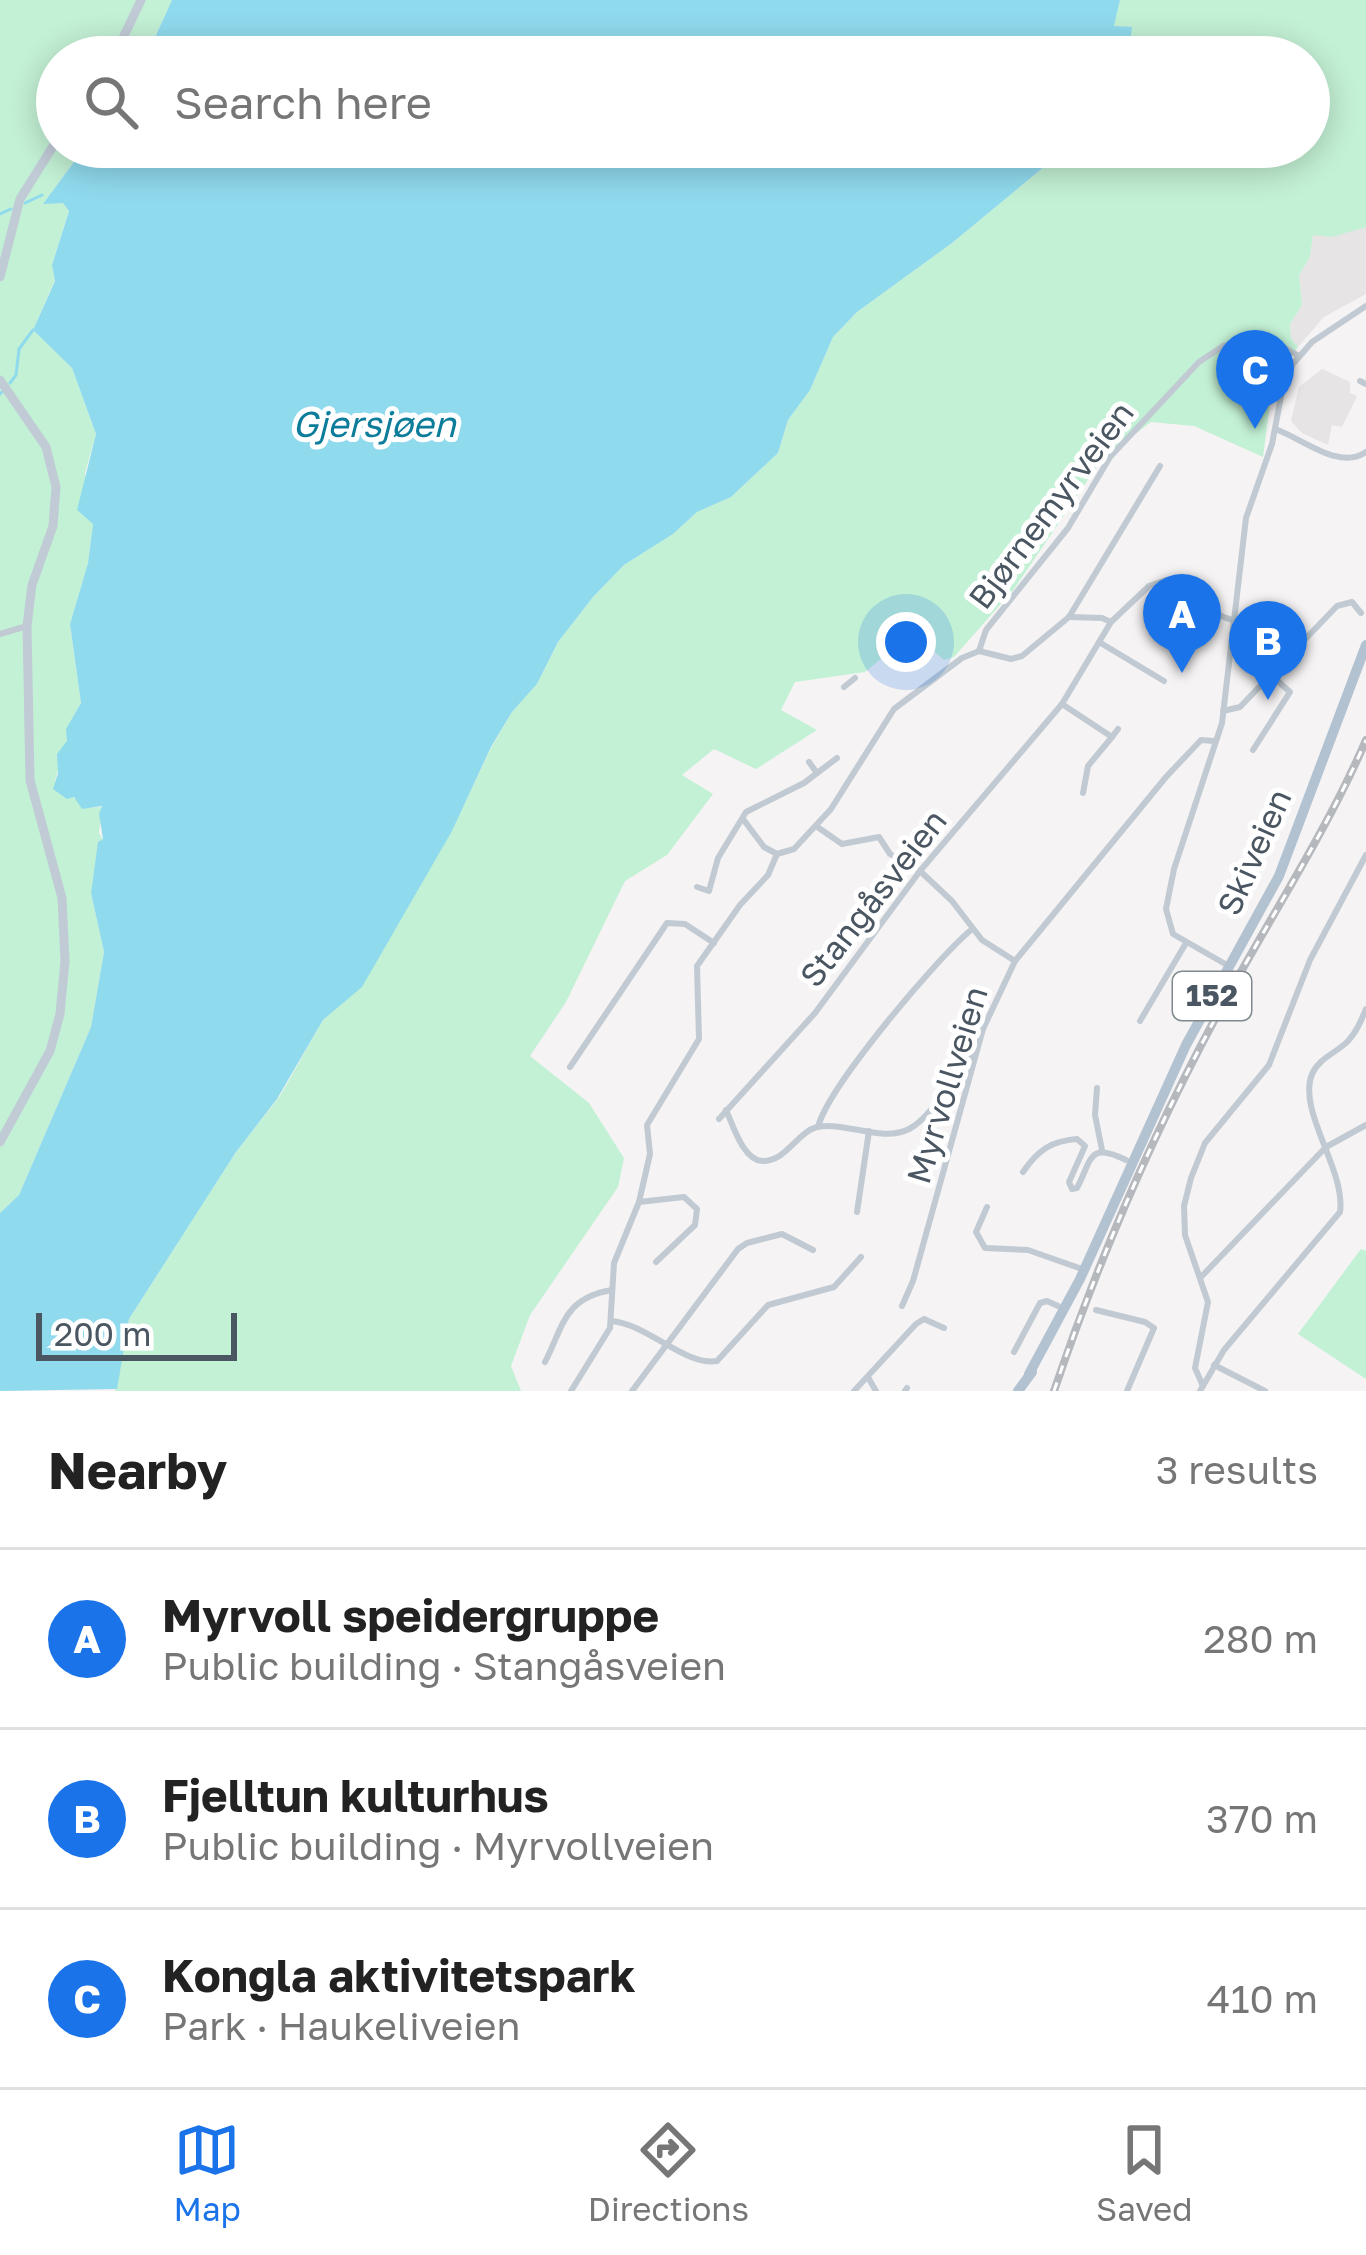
<!DOCTYPE html>
<html lang="en">
<head>
<meta charset="utf-8">
<style>
  :root { --surface:#fff; --page:#f2f2f2; --text:#222; --muted:#767676; --line:#e0e0e0; --accent:#1a73e8 }
  body { margin:0; font-family:"Golos Text",sans-serif; background:var(--page); color:var(--text) }
  .scale { position:absolute; left:36px; bottom:30px; width:201px; box-sizing:border-box; padding-left:12px; border:6px solid #4a5661; border-top:0; font-size:33px; line-height:42px; white-space:nowrap; color:#4a5661; -webkit-text-stroke:9px #fff; paint-order:stroke }
  .you { position:absolute; left:906px; top:642px; width:42px; height:42px; margin:-30px; border:9px solid #fff; border-radius:50%; background:#1a73e8; box-shadow:0 0 0 18px #1a73e833 }
  .badge { display:grid; place-items:center; width:78px; height:78px; border-radius:50%; background:var(--accent); color:#fff; font-size:39px; font-weight:700 }
  .pin { position:absolute; translate:-50% -99px; filter:drop-shadow(0 3px 6px #0008) }
  .pin::after { content:''; position:absolute; top:63px; width:42px; height:36px; background:inherit; clip-path:polygon(0 0,100% 0,50% 100%) }
  .list { margin:0; padding:0; list-style:none }
  h2 { display:flex; justify-content:space-between; align-items:center; height:156px; margin:0; padding:0 48px; font-size:51px }
  h2 small { font-size:39px; font-weight:400; color:var(--muted) }
  .list li { display:grid; grid-template-columns:78px 1fr auto; gap:36px; align-items:center; box-sizing:border-box; height:180px; padding:0 48px; border-top:3px solid var(--line) }
  .list b { display:block; font-size:45px; white-space:nowrap }
  .list p { margin:0; font-size:39px; white-space:nowrap; color:var(--muted) }
  .list em { font-size:39px; font-style:normal; color:var(--muted) }
  .icon { flex:none; width:66px; height:66px; fill:none; stroke:currentColor; stroke-width:2; stroke-linecap:round; stroke-linejoin:round }
  .map { position:relative; flex:none; width:1366px; height:1391px; overflow:hidden }
  .search { position:absolute; background:var(--surface); box-shadow:0 6px 30px #0003; left:36px; right:36px; top:36px; height:132px; display:flex; align-items:center; gap:30px; box-sizing:border-box; padding:0 42px; border-radius:66px; color:var(--muted); font-size:45px }
  .sheet { height:696px; background:var(--surface) }
  nav { display:flex; justify-content:space-around; align-items:center; box-sizing:border-box; height:168px; border-top:3px solid var(--line); background:var(--surface); font-size:33px; color:var(--muted) }
  nav a { display:grid; justify-items:center; gap:6px }
  nav .on { color:var(--accent) }
  .map>svg:first-child { display:block }
  .education { fill:#e6e4e5 }
  .green { fill:#c3f1d5 }
  .water { fill:#90daee }
  .lines { fill:none; stroke-linecap:round; stroke-linejoin:round }
  .stream { stroke:#90daee; stroke-width:3 }
  .minor { stroke:#c1cad2; stroke-width:6 }
  .secondary { stroke:#c1cbd6; stroke-width:9 }
  .primary { stroke:#b3c2d1; stroke-width:10 }
  .rail-casing { stroke:#b5b8bd; stroke-width:8 }
  .rail { stroke:#fff; stroke-width:3; stroke-dasharray:9; stroke-linecap:butt }
  .labels { text-anchor:middle; stroke-width:10; stroke-linejoin:round; paint-order:stroke }
  .shield { fill:#fff; stroke:#808990; stroke-width:3 }
  .shield-label { font-size:30px; font-weight:bold; fill:#4a5661 }
  .street-label { font-size:33px; fill:#4a5661; stroke:#fff }
  .water-label { font-size:36px; font-style:italic; fill:#0c7c9b; stroke:#fff }
</style>
</head>
<body>
<div class="map">
<svg width="1366" height="1391" viewBox="0 0 1366 1391">
  <rect width="100%" height="100%" fill="#f5f3f3"/>
  <!-- education -->
  <g class="education">
    <polygon points="1366,227 1366,294 1324,317 1298,347 1291,338 1290,324 1302,305 1299,275 1310,257 1313,234"/>
    <polygon points="1322,369 1350,382 1350,393 1357,396 1342,427 1332,425 1328,445 1302,433 1291,421 1299,387"/>
  </g>
  <!-- green -->
  <g class="green">
    <polygon points="0,0 172,0 146,57 57,57 57,147 85,147 44,203 64,203 69,210 52,265 55,280 33,330 72,368 96,434 85,473 93,524 88,563 70,624 81,703 67,728 67,741 55,780 85,808 102,807 99,833 103,840 97,853 91,893 104,952 91,1027 19,1195 0,1213"/>
    <polygon points="1120,0 1366,0 1366,227 1332,237 1313,235 1310,257 1299,275 1302,305 1290,324 1291,338 1298,347 1273,381 1263,457 1194,426 1151,422 1102,459 1014,589 954,657 944,660 913,633 865,672 795,682 781,710 817,730 756,769 714,749 682,775 713,794 667,855 625,881 566,1002 530,1056 589,1103 624,1158 618,1187 530,1315 511,1366 521,1391 115,1391 129,1319 236,1152 280,1096 323,1020 362,986 452,830 491,748 512,712 537,684 558,642 593,597 624,565 673,534 697,512 731,497 778,453 788,420 810,390 833,337 857,312 952,243 1068,147 1309,147 1309,57 1115,57 1130,43 1131,28 1114,26"/>
    <polygon points="1361,1249 1366,1251 1366,1379 1298,1334"/>
  </g>
  <!-- water -->
  <g class="water">
    <polygon points="172,0 1120,0 1114,26 1132,27 1130,43 1115,57 146,57"/>
    <polygon points="85,147 1068,147 952,243 857,312 833,337 810,390 788,420 778,453 731,497 697,512 673,534 624,565 593,597 558,642 537,684 512,712 491,747 452,831 362,987 323,1020 277,1099 236,1152 129,1319 117,1389 0,1391 0,1213 19,1195 91,1027 104,952 91,893 98,842 103,839 99,814 102,806 82,809 74,797 67,799 53,789 58,773 57,754 67,741 66,729 81,703 70,624 88,563 93,524 77,510 96,434 72,368 33,330 55,281 52,265 69,211 63,203 43,204"/>
  </g>
  <g class="lines">
    <!-- stream -->
    <g class="stream">
      <polyline points="25,203 42,195"/>
      <polyline points="0,214 11,209"/>
      <polyline points="10,383 16,375 19,349 33,330"/>
      <polyline points="0,394 2,392"/>
    </g>
    <!-- minor -->
    <g class="minor">
      <polyline points="1360,381 1366,384"/>
      <path d="M1275,429c27,9 64,42 91,23"/>
      <polyline points="1069,617 1102,618 1111,622"/>
      <polyline points="0,634 27,626"/>
      <polyline points="1099,642 1164,681"/>
      <polyline points="979,651 986,630 1068,528 1110,457 1199,362 1223,346 1247,340 1278,344 1299,356"/>
      <polyline points="979,651 1011,659 1022,656 1069,617 1160,466"/>
      <polyline points="844,687 855,678"/>
      <polyline points="1062,704 1112,737 1118,729"/>
      <polyline points="1223,711 1240,707 1337,606 1352,602 1361,613"/>
      <polyline points="1253,750 1290,692 1271,675"/>
      <polyline points="809,762 817,773"/>
      <polyline points="1083,793 1088,766 1112,737"/>
      <polyline points="743,819 764,847 777,854"/>
      <polyline points="816,826 842,844 879,837 890,854 920,871 952,901 982,940 1015,961"/>
      <polyline points="777,854 794,849 831,809 894,709 962,658 979,651"/>
      <polyline points="697,887 709,891 718,858 746,812 804,783 837,758"/>
      <polyline points="1227,965 1173,934 1166,909 1174,869 1222,723 1246,518 1272,444 1284,381 1293,364 1312,342 1366,306"/>
      <polyline points="1140,1021 1186,943"/>
      <polyline points="570,1067 667,923 685,924 714,943"/>
      <polyline points="1097,1088 1095,1115 1102,1150"/>
      <path d="M726,1110c7,15 17,50 36,51 24,1 35,-29 55,-34 28,-6 65,16 92,2 25,-13 45,-57 67,-77"/>
      <path d="M719,1119l96,-106 105,-142 142,-167 49,-82 38,-36 17,-6c26,9 40,34 67,40"/>
      <path d="M818,1127c10,-40 119,-169 153,-197"/>
      <path d="M1023,1172c15,-22 28,-31 54,-33l8,7 -16,36 3,7 5,-1c15,-28 11,-47 49,-28"/>
      <polyline points="639,1202 650,1154 647,1125 699,1039 697,966 740,905 768,875 777,854"/>
      <polyline points="987,1207 976,1232 985,1248 1028,1250 1085,1270"/>
      <polyline points="857,1212 869,1131"/>
      <polyline points="1202,1276 1326,1147 1366,1125"/>
      <polyline points="902,1306 913,1281 983,1029 1015,961 1166,777 1201,740 1214,741"/>
      <polyline points="1096,1310 1145,1322 1154,1328 1127,1391"/>
      <path d="M612,1321c37,4 73,45 105,40l51,-56 66,-18 27,-30"/>
      <polyline points="1014,1352 1040,1303 1047,1301 1058,1306"/>
      <path d="M545,1362c19,-37 19,-64 67,-72"/>
      <polyline points="1214,1365 1265,1391"/>
      <polyline points="869,1379 876,1391"/>
      <polyline points="1203,1386 1195,1368 1208,1302 1185,1235 1184,1206 1191,1178 1205,1143 1269,1065 1310,960 1366,855"/>
      <polyline points="571,1391 610,1328 614,1263 639,1202 684,1197 697,1209 695,1225 656,1262"/>
      <polyline points="632,1391 738,1249 747,1243 782,1234 813,1250"/>
      <polyline points="854,1391 916,1324 924,1319 944,1328"/>
      <polyline points="905,1391 907,1388"/>
      <path d="M1200,1391l24,-41 116,-138c6,-42 -43,-101 -28,-138 7,-16 24,-21 35,-32 9,-9 14,-21 19,-33"/>
    </g>
    <!-- secondary -->
    <g class="secondary">
      <polyline points="114,57 141,0"/>
      <polyline points="0,277 20,199 57,140"/>
      <polyline points="0,380 46,447 56,487 53,526 32,585 27,626 30,780 62,898 65,961 60,1014 50,1051 0,1142"/>
    </g>
    <!-- primary -->
    <g class="primary">
      <polyline points="1029,1374 1080,1279 1186,1045 1279,876 1366,645"/>
      <polyline points="1018,1391 1032,1372"/>
    </g>
    <!-- rail casing -->
    <g class="rail-casing">
      <path id="rail" d="M1054,1391c45,-133 101,-262 168,-385 48,-89 104,-173 144,-266"/>
    </g>
    <!-- rail -->
    <use href="#rail" class="rail"/>
  </g>
  <g class="labels">
    <!-- shield labels -->
    <rect class="shield" x="1173" y="972" width="78" height="48" rx="9"/>
    <g class="shield-label">
      <text x="1212" y="1006">152</text>
    </g>
    <!-- street labels -->
    <g class="street-label">
      <text transform="translate(1051 505) rotate(-53)" y="12">Bjørnemyrveien</text>
      <text transform="translate(1254 852) rotate(-66)" y="12">Skiveien</text>
      <text transform="translate(873 898) rotate(-52)" y="12">Stangåsveien</text>
      <text transform="translate(947 1085) rotate(-73)" y="12">Myrvollveien</text>
    </g>
    <!-- water labels -->
    <g class="water-label">
      <text x="374" y="437">Gjersjøen</text>
    </g>
  </g>
</svg>
<div class="scale">200 m</div>
<div class="you"></div>
<div class="pin badge" style="left:1182px;top:673px">A</div>
<div class="pin badge" style="left:1268px;top:700px">B</div>
<div class="pin badge" style="left:1255px;top:429px">C</div>
<div class="search"><svg class="icon" aria-label="search" viewBox="0 0 24 24"><circle cx="10" cy="10" r="6"/><path d="M15 15l6 6"/></svg>Search here</div>
</div>
<section class="sheet">
<h2>Nearby<small>3 results</small></h2>
<ul class="list">
<li><span class="badge">A</span><div><b>Myrvoll speidergruppe</b><p>Public building · Stangåsveien</p></div><em>280 m</em></li>
<li><span class="badge">B</span><div><b>Fjelltun kulturhus</b><p>Public building · Myrvollveien</p></div><em>370 m</em></li>
<li><span class="badge">C</span><div><b>Kongla aktivitetspark</b><p>Park · Haukeliveien</p></div><em>410 m</em></li>
</ul>
</section>
<nav>
<a class="on"><svg class="icon" aria-label="map" viewBox="0 0 24 24"><path d="M3 6l6-2 6 2 6-2v14l-6 2-6-2-6 2zM9 4v14M15 6v14"/></svg>Map</a>
<a><svg class="icon" aria-label="directions" viewBox="0 0 24 24"><path d="M12 3l9 9-9 9-9-9zM9 14v-3h6M13 9l2 2-2 2"/></svg>Directions</a>
<a><svg class="icon" aria-label="saved" viewBox="0 0 24 24"><path d="M7 4h10v16l-5-4-5 4z"/></svg>Saved</a>
</nav>
</body>
</html>
